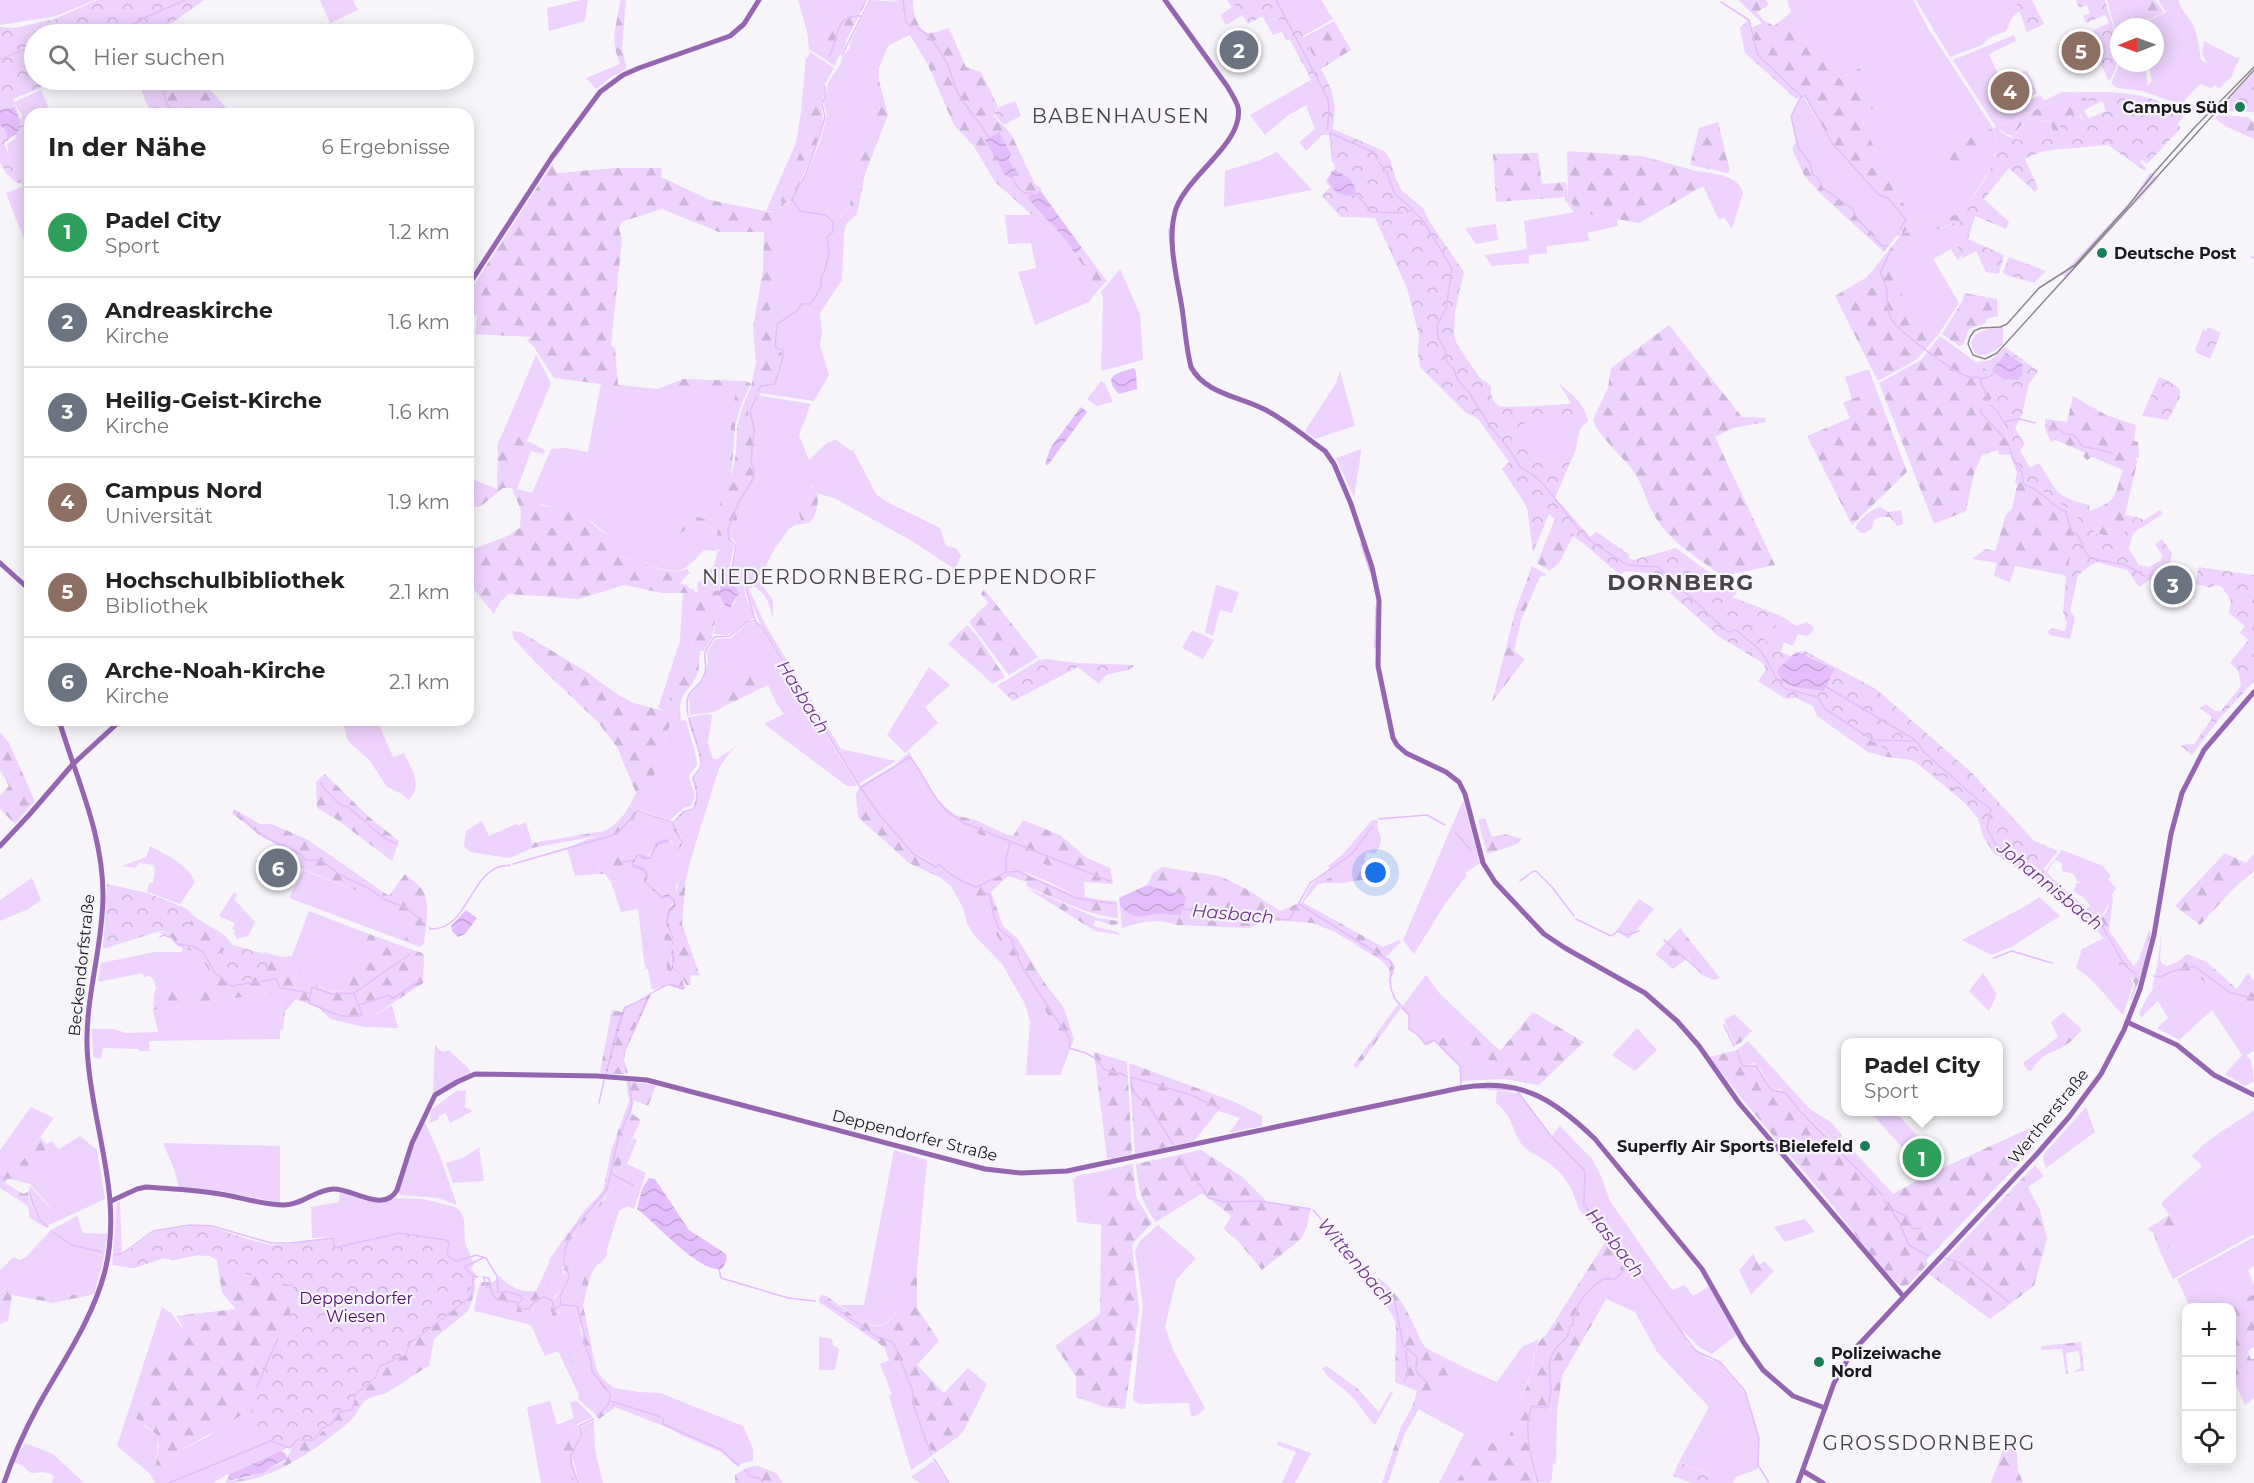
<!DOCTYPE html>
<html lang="de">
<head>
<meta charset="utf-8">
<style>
  :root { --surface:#fff; --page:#f2f2f2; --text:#222; --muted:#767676; --line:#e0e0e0; --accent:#d93025 }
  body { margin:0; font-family:Montserrat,sans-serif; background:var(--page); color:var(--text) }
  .controls { position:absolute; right:18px; bottom:18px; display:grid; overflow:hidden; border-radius:12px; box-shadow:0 3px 15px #0003 }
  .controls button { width:54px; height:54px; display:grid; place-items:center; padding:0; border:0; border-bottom:2px solid var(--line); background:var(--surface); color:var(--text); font:30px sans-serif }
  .compass { position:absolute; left:2110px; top:18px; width:54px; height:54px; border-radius:50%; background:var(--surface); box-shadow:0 3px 15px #0003; rotate:269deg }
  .you { position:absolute; left:1376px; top:873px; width:21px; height:21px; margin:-15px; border:4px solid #fff; border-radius:50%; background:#1a73e8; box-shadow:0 0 0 9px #1a73e833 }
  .badge { display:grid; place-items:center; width:39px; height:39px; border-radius:50%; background:var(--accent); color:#fff; font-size:20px; font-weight:700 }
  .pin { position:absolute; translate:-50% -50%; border:3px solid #fff; box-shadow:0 2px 6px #0006 }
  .popup { position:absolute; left:1841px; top:1038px; width:162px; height:78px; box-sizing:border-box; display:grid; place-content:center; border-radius:12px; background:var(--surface); filter:drop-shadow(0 2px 4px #0005); font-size:20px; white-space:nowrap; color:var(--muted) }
  .popup b { font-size:22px; color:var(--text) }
  .popup::after { content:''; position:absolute; left:50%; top:100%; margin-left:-12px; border:12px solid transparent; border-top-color:var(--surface) }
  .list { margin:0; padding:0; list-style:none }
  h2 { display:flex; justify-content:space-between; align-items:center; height:78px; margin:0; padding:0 24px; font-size:26px }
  h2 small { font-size:20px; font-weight:400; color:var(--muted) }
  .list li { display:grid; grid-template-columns:39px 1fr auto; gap:18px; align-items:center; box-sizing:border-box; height:90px; padding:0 24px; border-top:2px solid var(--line) }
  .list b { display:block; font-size:22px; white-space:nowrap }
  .list p { margin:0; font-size:20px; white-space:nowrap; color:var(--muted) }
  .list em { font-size:20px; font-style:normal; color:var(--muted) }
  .icon { flex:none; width:33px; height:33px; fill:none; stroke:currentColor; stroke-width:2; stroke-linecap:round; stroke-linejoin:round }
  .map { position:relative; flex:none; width:2254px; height:1483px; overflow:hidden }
  .search { position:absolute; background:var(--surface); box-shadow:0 3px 15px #0003; left:24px; top:24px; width:450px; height:66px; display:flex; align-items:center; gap:15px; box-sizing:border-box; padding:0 21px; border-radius:33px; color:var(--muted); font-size:22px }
  .panel { position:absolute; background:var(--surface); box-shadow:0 3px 15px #0003; left:24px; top:108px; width:450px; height:618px; border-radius:18px }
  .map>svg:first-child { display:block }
  .green { fill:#edd3fd }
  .forest { fill:url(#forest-firs); fill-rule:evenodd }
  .park { fill:url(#park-crowns) }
  .water { fill:url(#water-waves) }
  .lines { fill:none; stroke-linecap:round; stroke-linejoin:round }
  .stream { stroke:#e4bdfd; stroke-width:1.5 }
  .secondary { stroke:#9565b1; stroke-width:5 }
  .tram { stroke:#8a888b; stroke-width:1.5 }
  .poi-dot { fill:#187e58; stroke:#f8f5fa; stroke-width:2 }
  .labels { text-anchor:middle; stroke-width:4.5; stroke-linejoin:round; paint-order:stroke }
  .poi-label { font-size:16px; font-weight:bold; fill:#1a191b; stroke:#f8f5fa; text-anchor:end }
  .street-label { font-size:16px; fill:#1a191b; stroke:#f8f5fa }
  .park-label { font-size:16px; fill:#500e6d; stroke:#f8f5fa }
  .water-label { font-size:18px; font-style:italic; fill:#713591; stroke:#f8f5fa }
  .quarter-label { font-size:20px; letter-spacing:1.5px; fill:#474448; stroke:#f8f5fa }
  .district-label { font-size:22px; font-weight:bold; letter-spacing:1.5px; fill:#474448; stroke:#f8f5fa }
</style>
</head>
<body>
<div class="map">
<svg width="2254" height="1483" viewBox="0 0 2254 1483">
  <defs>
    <pattern id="forest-firs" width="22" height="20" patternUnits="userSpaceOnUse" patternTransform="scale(1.5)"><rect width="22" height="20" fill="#edd3fd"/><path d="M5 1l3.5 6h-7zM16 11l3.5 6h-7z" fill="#cbb5d8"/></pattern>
    <pattern id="park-crowns" width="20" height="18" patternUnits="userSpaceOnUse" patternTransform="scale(1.5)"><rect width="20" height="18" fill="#edd3fd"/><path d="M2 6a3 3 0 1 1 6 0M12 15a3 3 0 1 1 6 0" fill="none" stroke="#cbb5d8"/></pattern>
    <pattern id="water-waves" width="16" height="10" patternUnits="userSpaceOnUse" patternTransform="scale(1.5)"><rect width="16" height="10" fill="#e4bdfd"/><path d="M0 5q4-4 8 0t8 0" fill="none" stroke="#c3a2d8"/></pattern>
  </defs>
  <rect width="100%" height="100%" fill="#f8f5fa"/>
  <!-- green -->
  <g class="green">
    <polygon points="0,0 95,0 56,16 0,25"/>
    <polygon points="320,0 353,0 358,10 330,23"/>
    <polygon points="581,0 588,0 585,21 549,31 547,8"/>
    <path d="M798,0h43l-12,26 -5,25 16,-9 6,-1c0,11 -10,15 -11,25l-26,-17 -2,-18z"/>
    <path d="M871,0l31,2 3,22 3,5 -5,9 -15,8 -9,22 -3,1 -10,20c4,11 10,22 8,35l-20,48 -4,34 -10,11 2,8 4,-1 -2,9 -2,47 -22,33 2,19 -2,13 9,30 -15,26 -53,-8 16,-20 5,-20 -9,-6 2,-23 -5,-9 6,-69 8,-43h6l17,-30 14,-34 6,-24 -3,-11 4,-21 13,-20 2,-8 7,-7v-5z"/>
    <polygon points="1227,0 1270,0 1290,40 1286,40 1282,32 1273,35 1257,7 1226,25 1220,15 1232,7"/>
    <polygon points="1277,0 1321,0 1333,19 1298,39"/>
    <path d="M1787,0h126l16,30 64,98 -68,27 5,12 22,-7 17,1c5,-12 13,-24 28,-17l-5,23 -30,46 -32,13v2l-27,5 -3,4 -3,-2 -13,17 1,-6 -27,-28 -5,-9 -30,-21 -4,-10 -7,-4c-1,-11 -8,-16 -13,-26 -5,-9 -6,-22 -8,-33l12,-19 28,46 48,53 9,4 18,21 -7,9 15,-8 -23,-38 -28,-59 2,-10 7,-4v-5l-7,-2 -2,-38 -23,14 -13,-24 -36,-43z"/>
    <polygon points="1916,0 2015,0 2020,10 2012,18 2006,31 1989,38 1982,45 1950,57"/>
    <polygon points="2107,0 2128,0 2137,27 2119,27 2119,44"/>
    <path d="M2158,0h20c4,10 7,13 13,21 7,11 8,27 10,39l6,3 -5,-10 2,-12 33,17 3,-1 -9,20 -12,12 -4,-4 -4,3 -11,-4 -16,17 16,7 -9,1 -3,2 -17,-11 -1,1 -28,-10 -25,-3 -6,-5 9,-20h24l4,23 4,-5 -3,-18h6v-36h-12l-1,-3 24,-12z"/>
    <polygon points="2014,35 2016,41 1989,54 2001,81 2027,70 2037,93 2009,105 2006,103 2001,90 2019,81 2018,78 2000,86 1997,80 1990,85 1990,89 1997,94 2007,110 2041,95 2046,105 1996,127 1953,60"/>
    <polygon points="810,52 834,68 825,84 823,101 821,103 814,102 806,140 795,166 779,197 782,201 779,212 766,211 796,143 801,112 806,57 808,58"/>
    <polygon points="1316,77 1324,93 1325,132 1306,151 1299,142 1315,129 1306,105 1287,116 1265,135 1250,115"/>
    <polygon points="41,90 51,114 30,114 30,255 6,193 23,186 11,167 7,144 15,139 22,116 14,102"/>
    <polygon points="2031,119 2051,122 2055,120 2052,123 2057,134 2055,138 2028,142 2011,137 2014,136 2023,124"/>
    <polygon points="1277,152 1312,190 1224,207 1225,171 1260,160"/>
    <path d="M1696,171c17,3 42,3 47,22l-11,36 -8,-12 -5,3z"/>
    <polygon points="2150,172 2158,179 2067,277 2061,275 2133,199"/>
    <path d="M1393,175l9,16 14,13 42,96 -4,15h-2v24l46,71 63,-4 10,-3 -13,-21c13,12 27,21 30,39l-8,8 -4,19 -21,46 -87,-105z"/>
    <polygon points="1564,182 1566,182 1568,198 1578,212 1617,219 1618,226 1587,233 1590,241 1547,246 1547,253 1529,255 1529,263 1492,266 1484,255 1527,249 1524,221 1574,212 1565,200"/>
    <polygon points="1005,215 1043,215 1065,239 1099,289 1089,302 1035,325 1018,272 1036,268 1031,243 1008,244"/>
    <polygon points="1496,224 1498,240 1476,244 1465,228"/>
    <polygon points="1947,226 1962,255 1958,261 1951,249 1933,259 1959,303 1938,335 1906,305 1889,261 1905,241 1917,238"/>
    <polygon points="1120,269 1140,314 1143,360 1101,371 1103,297 1101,292"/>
    <path d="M2003,327v17c-10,10 -29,20 -32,-1 5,-15 19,-14 32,-16z"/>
    <polygon points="536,355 551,383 528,439 504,430"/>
    <polygon points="1866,370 1869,370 1876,389 1852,399 1845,377"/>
    <polygon points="1340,371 1355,426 1315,439 1305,431 1336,383"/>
    <polygon points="1101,381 1105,383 1113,402 1096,406 1087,399"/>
    <path d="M685,387h53l-7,28v38l-3,19 -6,14 -3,38 -25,-8 -61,41c-4,1 -5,2 -9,1 -6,-2 -9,-14 -14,-19 -6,-8 -16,-16 -25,-21 -24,-14 -54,-9 -74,-30l8,-30 8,-17 18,9 -1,4 -13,-3 -14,38 15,4 19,-44 15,-1 22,4 12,-64 64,6z"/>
    <path d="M756,395l55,9 -12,31 10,25 20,-19 2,1 4,-3 16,12 2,-1 23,44 11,8 53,26 6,18 10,2 5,8 -8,18 -2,-1 2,-5 -41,-27 -76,-42 -19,-6 -2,-7h-4l-4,22 -8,4 5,10 6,1 -15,2 -7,5 -13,18 -13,26v11l11,15v16l-1,-1c-3,-13 -6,-21 -18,-29l-5,3 17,37 75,123 55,12 -38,23 -98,-161 -11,-25 -4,-20 -9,-5 -3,-5c1,-10 8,-23 -1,-30l2,-13 24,-47 -3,-33 -7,-33z"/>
    <polygon points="1361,449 1361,453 1354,497 1336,458"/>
    <path d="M695,522l23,6 -3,23 -11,-1c-25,27 -23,23 -57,15l-1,-4 11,-10 2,-7 13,-4z"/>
    <path d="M728,540l6,6 -4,18 1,8 11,7 5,21 6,13v6c-12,3 -17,15 -28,16 -4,0 -8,-1 -11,-1l3,-23c12,-1 20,-6 21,-20l-18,-6 -4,7 -15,-11 13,-16 4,-14 4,-2 2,-5z"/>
    <polygon points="1216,585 1239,592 1232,613 1220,610 1213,636 1205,632"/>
    <polygon points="683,593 692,593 694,612 691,650 665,711 658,708 680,641"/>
    <polygon points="1778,617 1783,617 1796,626 1807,622 1814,628 1811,634 1806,636 1798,634 1793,646 1784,642 1781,652 1791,656 1785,662 1750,638"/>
    <polygon points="748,623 758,623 857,785 855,786 847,786 764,724 784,714 776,703 768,685 746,665 734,687 723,693 725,706 714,712 690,715 689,696 703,680 708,661 707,653 715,639 731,638"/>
    <polygon points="1192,630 1214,640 1203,659 1182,648"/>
    <polygon points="929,667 950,685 925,707 938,723 905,753 887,735"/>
    <path d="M707,714l5,1 -4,28 5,16h4l23,-15 -10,8 -11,16 -26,84 -7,27h-6l-4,6v8l-5,3 -5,-2 -4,2 -16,-14 -1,-14 -12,-3 4,-9 11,4 10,-15 10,-4 11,9 3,-11 -9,-16 12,-11 10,-4c4,-10 4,-19 -1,-28l7,-14 -1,-11 -10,-38z"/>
    <path d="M342,720h35l16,37 11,-4c7,15 20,34 4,47l-6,-6 -15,-7 -17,-26 -22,-20z"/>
    <path d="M686,720c3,15 10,30 11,45l-8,10c1,13 10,17 2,31l-7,2 -14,12 -30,-10 30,-85 3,-3z"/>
    <path d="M909,752c11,19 22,42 38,57v6l14,11 123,56 1,15 -10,-2c-15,-7 -53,-28 -68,-24 -2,0 -27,13 -31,15l-13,-4 -7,-8 -9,-3 -7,-8 -4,2 -22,-13 -34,-38 -20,-28 34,-20z"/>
    <polygon points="1463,800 1480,863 1465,873 1467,875 1445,904 1414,954 1403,940"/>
    <path d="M639,812l33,11 1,6 8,12 -3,7 -8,-8h-5l-15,12 -3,6 -10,-4 -3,4 -35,1 -1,15 -23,2 -8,-28c10,-4 21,-10 32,-12 22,-5 25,-4 40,-24z"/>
    <path d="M1372,820h6c-4,15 11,14 -3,34l-8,-2 -3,9 7,2 -2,10 -9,-6 -33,12 -2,4 -7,1 -15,19 -1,-1 9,-17 19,-17 -2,-2 14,-11z"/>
    <polygon points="482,821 489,836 516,824 518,826 526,822 532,843 509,854 504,854 502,857 470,852 464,846 466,831"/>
    <path d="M150,846c17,10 36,16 45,36l-15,22 -33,-12 2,-9h4l2,-12 -1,-6 -15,-2 -4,5 -13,-2 24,-9z"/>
    <path d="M2062,850l41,16 8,10 -3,3 8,9c-8,12 -8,22 -18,32l-12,-11 4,-4 -7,-8 -10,-6 4,-8 4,-1 -4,-1 -3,-7 -12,-3v-8l-7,-3 -8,12 5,6 -9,-4z"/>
    <path d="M641,869l4,3c-2,14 7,16 16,26l7,-1 5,4 -8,16 4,16 -5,1 4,46 -17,7 -3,-18h-2l-2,-8 -6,-52 -17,3 -10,-30z"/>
    <polygon points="303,870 360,892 413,925 404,941 289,898"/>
    <polygon points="32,878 41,900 28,909 0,921 0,900"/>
    <polygon points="951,886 976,895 985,906 993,930 1061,1035 1069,1052 1060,1075 1026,1075 1030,1021 1025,1004 1002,964 974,935 967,923 963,908"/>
    <polygon points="234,892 238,895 234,899 255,922 248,936 237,939 234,933 235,930 232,929 235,923 219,916"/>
    <polygon points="2039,897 2060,916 2011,947 1991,955 1962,940 2031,903"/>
    <polygon points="1639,899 1654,909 1629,939 1616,931"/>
    <path d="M1120,906c17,17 20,9 41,8 7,0 13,2 20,1l-5,10c-19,-7 -35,-3 -54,3z"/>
    <path d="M309,911l60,23 -19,51 1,2c-24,15 -44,-13 -61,-26z"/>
    <path d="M2106,937l27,47 -10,31c-16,-16 -27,-35 -47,-47l6,-19z"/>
    <polygon points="183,946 201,954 201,958 217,983 154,993 156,989 154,980 150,976 144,977 143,973 98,982 101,963 155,952 182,952"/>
    <path d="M2190,971c20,15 37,30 62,31l2,2v46l-8,6 5,3 3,22 -9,5 -20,-12 17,-19 -30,-45 -33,30 -22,-12 11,-10 -10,-17 -16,16 -3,-3c13,-26 19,-41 51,-43z"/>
    <polygon points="1983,973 1997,994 1989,1011 1969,991"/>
    <polygon points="1426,975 1440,994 1474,1026 1434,1041 1429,1045 1425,1045 1420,1037 1410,1030 1409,1016 1401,1008"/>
    <polygon points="277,992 281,993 280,1039 149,1041 150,1051 139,1051 139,1049 103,1048 101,1059 93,1057 92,1029 114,1029 126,1033 158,1032 153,1010"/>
    <polygon points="392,1005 398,1028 364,1027 373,1016"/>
    <polygon points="2063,1012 2082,1030 2072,1040 2068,1036 2058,1037 2051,1022"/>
    <polygon points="1637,1028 1657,1050 1635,1071 1612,1055"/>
    <polygon points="1748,1041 1810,1109 1832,1123 1841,1134 1834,1141 1800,1109 1788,1093 1781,1089 1772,1089 1760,1069 1754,1063 1742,1065 1737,1050"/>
    <polygon points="435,1044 439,1050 445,1052 449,1050 470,1070 470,1073 433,1093"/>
    <polygon points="1442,1049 1464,1050 1492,1061 1504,1079 1460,1081 1460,1067"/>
    <polygon points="466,1090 465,1107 473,1111 450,1123 446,1113 439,1116 439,1119 430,1123 431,1110 456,1091"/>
    <path d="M1497,1091l22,2 32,44 9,-11 32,33 9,17 9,25 62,89 13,-5 8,11 16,-10 28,49 -25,19 -13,-7 -17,-17 6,14 20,15 11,3 26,31 13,42v34l-22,8 -3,6h-3l-51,-21 30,-55 -52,-55 -22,-40 -29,-13 -14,25 -10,-7 -3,-12 16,-20 8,-6c14,2 20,-8 27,-18l-24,-34 -21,-21 -6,4c-8,-27 -16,-39 -41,-54 -5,-3 -11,-5 -15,-10 -13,-16 -7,-26 -27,-43z"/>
    <polygon points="1235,1102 1262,1116 1262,1126 1229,1133 1240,1118 1222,1112"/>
    <polygon points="31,1107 54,1118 17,1168 0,1158 0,1150"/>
    <polygon points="2086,1107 2095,1132 2046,1168 2043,1159 2044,1154"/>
    <path d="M2254,1110v124l-81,45 -12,-25 20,-14 -8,-26 -4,1 -8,-12 41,-37 -10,-10c17,-19 41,-31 62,-46z"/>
    <polygon points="1870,1112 1895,1112 1924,1143 1910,1156"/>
    <polygon points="425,1122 440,1156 457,1205 438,1198 401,1195 398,1191 412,1146"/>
    <path d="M80,1136l17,14 8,49 -58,27c-11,-11 -21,-25 -17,-40l29,31v-10l-24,-24c-3,-22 30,-37 45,-47z"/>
    <polygon points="633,1138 637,1140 627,1164 646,1173 634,1209 628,1206 619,1211 606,1253 608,1253 603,1261 595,1267 592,1264 586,1270 578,1299 575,1302 564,1303 560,1300 571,1276 564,1258 562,1266 564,1276 560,1284 560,1291 552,1298 548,1293 548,1273 552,1262 549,1260 572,1227 568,1234 566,1247 576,1230 603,1203 614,1180 616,1179 628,1185 624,1200 635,1182 615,1174 616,1171 621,1167 621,1161"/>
    <polygon points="163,1143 280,1146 280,1203 222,1191 179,1187 174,1169"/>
    <polygon points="479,1147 484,1181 453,1183 446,1163 465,1157"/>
    <path d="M894,1150l33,10 -10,111h-5c-4,17 -16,59 -39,54 -11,-2 -24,-14 -33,-20h24z"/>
    <polygon points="1102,1171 1102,1225 1077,1222 1073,1179 1076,1179 1076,1176"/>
    <path d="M340,1192l30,10h10l16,-4 27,1 32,8 6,5 3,7 1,24 9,21 -3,5 6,7 -3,6 2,4 -2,8 -2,-1 -61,50 -6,11 -25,12 -4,12 -21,16 -3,16 -13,1 -7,11 -10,6 -8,11 -17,1 -7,8 -5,-1 1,2 -58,25 -15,9h-58l-5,-9 -33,-28 45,-139 9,6 11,15 -33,45 -5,53 13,9c3,12 -2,21 -1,33l15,-7 9,-10 29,-15 51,-50 -33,-120 -17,-10 -12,-1 -24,5 -10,-2 -30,10 -22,-3 5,-62 3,-2 2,54 32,-23 37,-6 20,1 39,13 21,5 20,-1 45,-7 -24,1 -1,-31 28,-5z"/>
    <polygon points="77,1216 83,1233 108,1234 103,1262 94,1294 90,1295 90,1291 53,1299 13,1291 9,1285 0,1293 0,1270 14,1257 19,1260 26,1257 51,1230"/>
    <polygon points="1805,1219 1815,1232 1785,1242 1774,1227"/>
    <polygon points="1158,1225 1196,1258 1176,1280 1165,1327 1174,1352 1205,1408 1199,1414 1191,1417 1189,1403 1140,1404 1135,1402 1133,1397 1143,1305 1135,1251 1139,1242"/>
    <polygon points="2254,1237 2254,1266 2248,1270 2254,1285 2254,1294 2228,1307 2190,1307 2177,1279"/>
    <path d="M478,1290l6,2c5,18 31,18 48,21l4,-12 9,-4 7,5 7,13 2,-7 3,-2 12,4 9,38 -1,3 -12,8 2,6 15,-4 2,12 17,20 -1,8 -14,11 -15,-13 1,-4 -21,-44 -13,5 -14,-31 -57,-14z"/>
    <polygon points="819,1337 832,1339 833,1345 839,1349 835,1370 819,1370"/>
    <polygon points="1539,1339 1534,1354 1531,1373 1521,1399 1513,1432 1504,1444 1479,1444 1456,1483 1439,1483 1464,1434 1418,1409 1452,1374 1472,1371 1497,1382 1522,1347"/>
    <polygon points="894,1358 933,1455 911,1470 889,1396 892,1394 880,1364"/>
    <polygon points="2254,1363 2254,1398 2245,1405 2233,1378"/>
    <polygon points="639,1392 660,1393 743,1426 753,1449 753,1461 742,1463 738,1467 721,1452 681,1435 671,1429 617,1408 611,1397 614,1393 637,1395"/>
    <polygon points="550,1401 557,1425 574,1418 570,1402 577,1401 593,1417 567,1429 563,1450 573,1483 541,1483 527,1407"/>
    <path d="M1532,1406l16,2 9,5 -1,50 -3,1 -1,14 -2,5 -14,-1c-1,-25 -15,-52 -4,-76z"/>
    <polygon points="594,1420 595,1450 603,1483 579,1483 572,1453 580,1437 579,1428"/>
    <polygon points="1278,1441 1311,1453 1295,1483 1282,1483 1296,1452 1277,1445"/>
    <path d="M25,1443l28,11 31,29h-32l2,-7c-9,-6 -13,-3 -23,-3l-8,-7 -9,-4z"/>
    <polygon points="933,1461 948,1483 920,1483 911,1477"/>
  </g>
  <!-- forest -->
  <g class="forest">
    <path d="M620,0h6l-4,48 5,21 -16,8 -15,12 -10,-11 34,-14c-11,-29 -3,-35 0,-64z"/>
    <polygon points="841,0 867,0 846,41 838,43 833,50 824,52 829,26"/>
    <path d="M891,0h22c-1,10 4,32 17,33 6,0 14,-4 19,-5l17,39 15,5 17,35 -5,8 18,19 24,50 7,5 -14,10 15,16h-11l-37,-33 -22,-37 -19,-20 -26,-60 -18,-30 -7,3 5,-8 -4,-9 -2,-19zM986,139l25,17 -2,5 8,12 -8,6z"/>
    <polygon points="1738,0 1766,0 1769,5 1757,12 1763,20 1774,26 1791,12 1827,55 1840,79 1864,65 1865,103 1876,106 1865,114 1863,124 1891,183 1914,221 1904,233 1930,228 1930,226 1961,212 1965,218 1917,238 1905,241 1889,261 1906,305 1938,335 1916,360 1878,381 1835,296 1867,277 1903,233 1899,230 1906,220 1888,199 1879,195 1831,142 1804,96 1796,99 1745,53 1740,28 1748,20 1751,28 1762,23"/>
    <polygon points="2128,0 2155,0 2164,12 2141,24 2142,27 2137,27"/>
    <polygon points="1334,21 1351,50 1321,69 1331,89 1326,92 1299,40"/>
    <path d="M879,68v13l9,34 -23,59 -8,40 -11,10 -4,1 -4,-5 12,-14 4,-34 20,-48c2,-13 -4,-24 -8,-35l10,-20z"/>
    <polygon points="134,80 201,80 232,114 151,114 142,92"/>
    <path d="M2081,95l8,6h13l-18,9 4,8 4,-1 1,4 -10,2 -2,-9 -15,3 -7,9 4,6 -2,4c-7,-1 -11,-9 -9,-14 -19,-3 -27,-6 -38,14l-8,-2 -10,-7 69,-30z"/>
    <path d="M814,102l7,1 2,18 -8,28 -24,53 -7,1 -8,43 -6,69 5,7 -2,25 9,6 -8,30 -10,6 -4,6 -5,1 -7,15 7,34 3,33 -24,47 -3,17 -5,-1 -4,8 -7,2 3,-23 -23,-6 -23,18 -13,4 -2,7 -11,10 1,4c12,3 28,10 40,4l3,5h-2l-8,10 9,1 5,-2 -6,3 1,2 5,1 1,4 3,-1 -1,-10 4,-1 13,10h3l2,-3 3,13 8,7 -3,2 -10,1 -5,27 -8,13h-4c-1,7 0,17 -3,24 -10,22 -20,15 -16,46l-8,1 -3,3c-13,30 -21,93 -53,108 -5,3 -12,4 -18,5l-2,-2 -65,12 -22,10 -8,-1 1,-3h6l23,-11 72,-12c17,-8 24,-22 32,-38l-19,-46 -19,-25 -61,-58 -23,-25 -2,-8 9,1 64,39 32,23 16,9 32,8 26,-61 3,-38 -2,-19h-30l-38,-8 -45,14 -70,-5 -9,8 -6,12 -23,-28 -3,-35 37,-14 15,-9 1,-18 -8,-19 30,15 25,3 16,8 26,21 11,18 5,3 7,-2 61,-41 24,7 4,-37 6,-14 3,-19v-38l6,-27 -52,-1 -21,7 -64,-6 1,-4 -47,-6 -20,-31 -7,-7 4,-3 -56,-3 2,-18 -9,-4v-18l84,-130 5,9 59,-5h46l-1,9 49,23 59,12h10l3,-10 -3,-5c14,-31 32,-57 32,-93zM662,209l57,23h45l-1,37 -10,59 3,35 -5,24 -8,19 -6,20 -1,27 -5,26 4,-53 6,-21 10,-21 -5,-3 -63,-2 -25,10 -40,-4 -3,-37 -4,-3 11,-106 -3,-10 2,-7z"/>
    <polygon points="2218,115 2247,117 2254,122 2254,139 2225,126 2215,118"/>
    <polygon points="1718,122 1730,171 1728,173 1690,165 1699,128"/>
    <path d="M1993,128l4,16c-15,-7 -23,5 -28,18l-4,1 -13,-3 -22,7 -6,-12z"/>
    <path d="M1796,141c4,12 15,20 16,32l7,5 4,10 30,21 5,9 28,28 -2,6 -60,-55 -19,-20 -13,-28z"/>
    <polygon points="1567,151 1642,156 1696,171 1703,186 1639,223 1578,212 1568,198"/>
    <polygon points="1538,153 1542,184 1564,182 1565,197 1496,202 1493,154"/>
    <polygon points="1082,248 1107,281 1099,289 1075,254"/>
    <polygon points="1964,293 1997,299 1998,316 1986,319 1986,323 1969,329 1963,345 1959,346 1942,334 1963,300"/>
    <path d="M1669,325l73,92 23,1 1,4 -33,6 -18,9 60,128 -47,10 -8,-1c-27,-19 -56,-36 -70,-67 -6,-13 -9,-26 -18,-38 -12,-14 -26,-27 -36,-42l-3,-8 15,-31 3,-20z"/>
    <path d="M1940,336l58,42c4,9 0,18 -8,22 16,18 15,35 24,57 3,8 9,13 10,22l54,36 -10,54 -4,6 -49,-9 -5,16 -16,-6 3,-13 -25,-4 14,-10 9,2 11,-36 6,-6 5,-24 -2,-4 2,-8 -7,-18 -12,-1v-4l-16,5 -8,18 -8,38 -32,13 -55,-141 42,-23z"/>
    <polygon points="1876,389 1907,472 1852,525 1807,436 1850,418 1843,403"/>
    <path d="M2073,396l33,19 30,10 -2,16 4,1 1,16 -3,-1 1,6 -12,52 11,2 -10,10 -2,12 -30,-6 -4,-22c28,-10 24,-15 33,-41l-31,-13 -5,3 -4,-4 2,-3 -29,-13 -5,2 -6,-13v-10l22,3z"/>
    <polygon points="504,430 528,439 519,458 511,488 503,488 481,506 471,508 470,478 497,489 498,443"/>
    <path d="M815,485c5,11 3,29 -5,38l-9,-3 -2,-8 8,-4 2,-19z"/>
    <polygon points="1561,504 1590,537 1596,532 1630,555 1621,568 1573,536 1559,563 1550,571 1537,563"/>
    <path d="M1880,507l9,5 12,-2 2,14 -6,2 -7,-9h-10l-6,3 -2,8 -7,5h-4l-6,-5c5,-10 15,-18 25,-21z"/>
    <polygon points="1532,566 1547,575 1540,577 1521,620 1514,651 1525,659 1492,702 1515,612"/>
    <polygon points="984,589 1038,657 1009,675 969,622 988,603 981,594"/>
    <polygon points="967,625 978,637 1005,677 993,684 948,644"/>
    <polygon points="746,664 768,685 725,706 723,693 734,687 734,674"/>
    <polygon points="1767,674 1914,735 1989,822 2098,920 2106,913 2111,896 2113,897 2109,931 2134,967 2139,959 2149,931 2151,932 2143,969 2132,1000 2130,999 2135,984 2119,961 2112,945 2074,907 1994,853 1983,837 1978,817 1970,807 1913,760 1886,757 1868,752 1817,716 1813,706 1792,696"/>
    <polygon points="0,732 9,743 35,801 15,824 0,809 0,796 9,786 0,770"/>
    <polygon points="325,774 369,817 399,841 392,861 339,821 317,808 316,782"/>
    <path d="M860,786l47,59 12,12 17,8 4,-2 7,8 9,3 7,8 13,4 19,-8 11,-7h12l57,24 26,5 16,1 1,17c-32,-3 -63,-20 -92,-32l1,-4 -19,-6 -17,16 12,34 14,12 27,44 20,26 10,31 -5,13 -8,-17 -68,-105 -8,-24 -9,-11 -25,-9 -10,-8 -32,-15 -51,-46 -2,-23z"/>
    <path d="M234,809l26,15h12l36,16 81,56 16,-22c6,5 14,10 18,17 8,14 2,38 1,53l-4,3 -16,-6 9,-16 -53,-33 -70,-28 -14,-21 -13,-5 -31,-25z"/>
    <polygon points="947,809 958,816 976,820 1008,835 1013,836 1023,820 1060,835 1087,858 1110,868 1113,884 1084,882 961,826 946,815"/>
    <polygon points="1485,818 1492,837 1504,834 1522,839 1517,844 1487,854 1478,820"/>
    <polygon points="625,853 634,858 631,863 632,867 641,869 611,882 605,874 598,874 599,859"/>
    <polygon points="2225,853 2246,863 2254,854 2254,871 2235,887 2200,925 2175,906"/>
    <polygon points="1162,867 1220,876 1250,891 1280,911 1302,902 1383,947 1399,940 1401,942 1385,958 1392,963 1394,973 1390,979 1389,969 1382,961 1335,932 1313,923 1269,920 1249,928 1176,925 1187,897 1147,885 1153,873"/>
    <polygon points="1360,867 1369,873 1367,879 1343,883 1325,883 1327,879"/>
    <path d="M679,879h7l-4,45 18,52 -9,-1 -1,10h-4l-5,-11 -8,-7 2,-9 -3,-12 2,-6c-3,-15 -13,-19 1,-34v-7l-4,-3 5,-3z"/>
    <polygon points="1025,887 1097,918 1118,921 1119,924 1112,925 1095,920 1093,926 1118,932 1120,935 1095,931"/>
    <path d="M191,913c16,15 29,14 42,32l-6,4 42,15 -6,-12 18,5 10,-1v5c16,13 36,42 59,26l-1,-2 20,-51 53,19 2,3 -1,27 -50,33 -9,11 -34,-8 -9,-10 -25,-10 -11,12 -2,19h-3l1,-36 -4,-2 -124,18 1,-17 63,-10 -16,-25 -1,-4 -22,-8 -7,-8 -13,-6 15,1 16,8z"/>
    <polygon points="1680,928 1720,978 1713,980 1700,974 1688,958 1673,969 1655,954"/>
    <path d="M2162,929l-2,30 2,5 5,2 12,-5 8,-7 20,8 30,27 11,-16 6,8v23l-2,-2c-25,-1 -42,-16 -62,-31l-19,3 -19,14 5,-20z"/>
    <path d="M669,933l4,6c-3,9 -2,20 -1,29l8,7 4,12c-12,-3 -20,-3 -31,3l-2,-3 17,-7 -4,-46z"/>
    <polygon points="646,997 648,997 623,1054 626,1074 607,1074 625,1009"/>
    <polygon points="1398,1004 1401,1008 1357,1068 1353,1066"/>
    <polygon points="612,1010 622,1012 605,1074 602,1074 600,1072"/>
    <polygon points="1533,1012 1584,1042 1539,1085 1504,1079 1492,1061 1464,1050 1443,1050 1434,1041 1474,1026 1500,1051"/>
    <polygon points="1734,1014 1752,1031 1740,1043 1735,1045 1724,1020"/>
    <path d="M2068,1036l4,4c-15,15 -26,7 -41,31l-4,-1 -4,-7 35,-26z"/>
    <path d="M1737,1050l5,14 14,1 16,24 15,2 13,18 33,32 8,-7 1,4 51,56 30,-17 107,-49 4,20 -99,103 -9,9 2,4 -20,21 -6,1c-15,-7 -56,-64 -69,-80 -41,-50 -85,-96 -123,-149z"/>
    <polygon points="1094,1052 1127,1062 1132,1154 1107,1159"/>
    <polygon points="1129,1063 1235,1102 1222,1112 1218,1111 1194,1141 1135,1154"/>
    <polygon points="626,1081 656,1085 648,1106 634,1100 631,1113 641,1120 621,1161 621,1167 615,1171 615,1174 635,1182 626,1203 624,1200 628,1185 614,1180 612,1188 604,1198 603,1203 576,1230 566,1248 563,1244 568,1234 584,1211 603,1191 611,1151 629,1101"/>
    <path d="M40,1137l6,7 6,-3 7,9c-11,8 -26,18 -24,33l25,24 -1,10 -29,-33 -23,-6 -2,5 18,11 5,-2c0,13 10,25 19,34l-2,1 -15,-9 -2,-12 -28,-18v-30l17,10z"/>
    <path d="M1201,1150l40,26 26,26 44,6 -5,21 -5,10 -39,31 -24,-29 -14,-12 7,-13 -29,-23 -46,29c-15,-21 -18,-33 -20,-58z"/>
    <polygon points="1133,1164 1136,1197 1152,1223 1132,1244 1139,1310 1125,1409 1104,1407 1076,1397 1076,1376 1055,1346 1100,1314 1102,1171"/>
    <polygon points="2035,1165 2044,1176 2028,1187 2040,1210 2047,1239 2034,1286 1990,1319 1929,1274 1944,1261"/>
    <path d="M1585,1206l21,21 24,34 -14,18c-19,-1 -25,13 -37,26l3,12 10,7 -30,52 -5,37 -9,-5 -15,-2 -2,3 -2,37 7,37h-80l23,-40h25c12,-15 11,-25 17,-43 3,-9 8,-17 10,-27 4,-14 2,-29 15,-38l60,-94 -27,-31z"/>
    <polygon points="2173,1213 2181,1240 2161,1254 2153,1232 2149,1231 2148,1228"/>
    <polygon points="1753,1254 1759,1265 1764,1261 1774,1271 1751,1295 1739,1270"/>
    <path d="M564,1258l7,18 -11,24 4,3 11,-1 3,-3 8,-29 5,-6 4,3 -5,10 -7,28 13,63 5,9 13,11 25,4 -2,3 -25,-1 -1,4 5,9 -17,12 -6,-7 14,-11 1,-8 -17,-20 -2,-12 -15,4 -3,-4 14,-12c-3,-6 -2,-9 -2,-15 -1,-9 -7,-13 -7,-24l-12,-4 -3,2 -4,9 -4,1 -3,-11 3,-3 -6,-6 -11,3 -5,13c-16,-4 -42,-3 -47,-22l-6,-2 3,-8h12l7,-6c10,12 21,16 36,15l15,-32 1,3 -4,11v20l7,5 5,-7 -1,-4 6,-14 -4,-11z"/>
    <path d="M217,1260c26,17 50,19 81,23l-5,5c3,39 -26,85 -44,118l-7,9 -62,36 -9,10 -16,8 4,-23 -2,-11 -21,-17 13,-45 20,-30 14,-16 -7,-11 60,-7 -14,-16z"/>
    <path d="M912,1271h5v37l22,33 -22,24 27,28 24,-25 19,16 -23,46 -5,6 -26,19 -39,-96 -5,1 -5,-13 -65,-45 1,-7 6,1c11,7 36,28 49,30 22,2 33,-38 37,-55z"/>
    <path d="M1378,1277c24,19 32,39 44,66l4,5 46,23 -20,3 -33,35 -15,26 -16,48h-6l19,-56 12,-22 4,-14 -22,-9 1,-55 -2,-9 -20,-34z"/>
    <polygon points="10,1285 13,1291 53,1299 91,1291 90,1295 53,1303 12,1295 8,1321 0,1324 0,1293"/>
    <path d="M472,1292l2,2 -5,16 -35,29 -5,27c-15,8 -28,19 -43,27 -6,3 -16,3 -21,8 -6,6 -8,13 -14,19 -32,28 -81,63 -125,63l1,-4 6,2 33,-9 4,-5 15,-5 10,-20 21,-3c7,-10 16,-16 24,-27l12,-1 5,-17 20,-15 4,-13 24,-11 6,-10 44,-38 14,-9z"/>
    <polygon points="2254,1294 2254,1346 2248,1351 2251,1359 2254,1359 2254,1363 2233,1378 2232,1308 2228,1307"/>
    <polygon points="2081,1342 2084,1371 2073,1372 2081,1367 2079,1351 2066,1353 2068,1373 2066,1374 2062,1349 2041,1350 2041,1346"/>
    <path d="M1327,1366l31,23 21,23 12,-21 2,2 -18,32c-10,-9 -15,-21 -25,-30 -9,-10 -21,-14 -28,-27z"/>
    <path d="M577,1425l3,12c-11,23 -8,23 -1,46h-6l-10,-33 4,-21z"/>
    <polygon points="2013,1436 2014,1441 2016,1442 2018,1470 2023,1483 1991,1483 2002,1453"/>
    <polygon points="758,1466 776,1473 783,1483 735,1483 735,1475 749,1467"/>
  </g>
  <!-- park -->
  <g class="park">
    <path d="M97,0h107l-32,23 -10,2 -11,9h-117v46h11l-5,8 -27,11 11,29 -20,15 5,12 1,9 14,21c-12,-2 -19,-13 -24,-23v-135l14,1 41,-9z"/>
    <path d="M1232,0h52l47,89 4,17 -2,23 51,22 6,8 6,21 6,11 21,17 6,13 35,51 -9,38 -1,25 3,9 22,33 12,9c-1,7 1,17 9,20 4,2 67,-1 72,-3l3,12 -16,4 -23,-4 -9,3c-11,15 9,34 18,46l31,-15 -21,49 35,39 7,-5 30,22 1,4 5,2 43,-12 61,45 -5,4 49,19 -5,11 -16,8 9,9 11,5 -1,4 11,4 6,-5 9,-1 71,38 96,84 62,68 24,10 -15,19 44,39 10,4 37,54 -4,11 3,6 -1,5 -13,-21v-7l-8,-16 -46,-45 -68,-50 -18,-30 -26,-32 -22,-19 -40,-17 -33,-19 -18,-6 -19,-13 -12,-12 -10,-5 -13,2 -28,-18 8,-11 -3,-7 -45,-27 -70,-63 -23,-2 -5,4 -71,-61 -16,39 -6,-46 -25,-38 7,-7 -31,-43 -13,-7 -45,-45 -2,-12 1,-19 -12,-48 -32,-70 -34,-1 -19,-21 8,-9 -5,-6 10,-12 -4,-34h-9v-35l-48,-90 -26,14z"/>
    <polygon points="2015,0 2032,0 2044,24 2027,32"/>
    <path d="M2076,0h29c7,25 22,58 4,81l-15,-30 4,-2 -8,-17 19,-9 -4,-8 -19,8 -3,-7 7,-3 -3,-8 -8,3z"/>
    <polygon points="2254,71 2254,112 2221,111 2229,103 2227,101"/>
    <path d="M2062,92c45,1 84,-5 122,24l-7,8 4,4 -34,36 -5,-4 -2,2 6,6 -1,3 -37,-26 -56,5 -12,2 -15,7 13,29 -3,4 -26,-24 -25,31 25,23 -3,7 -31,-13 -7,23 36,16 -5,19 -13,-2 -10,-21 -13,7 -16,-32 17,-8 -3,-5c17,-23 45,-55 32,-85l3,-1c16,18 38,14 59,11l2,-4 4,2 2,-2 -5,-11 1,-5 20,-5 4,10 10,-2 -1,-4 14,-6 -4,-10h-13l-8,-6 -16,2 -19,8 -3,-4z"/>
    <polygon points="1015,101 1021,116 1004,125 994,114 999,107"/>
    <polygon points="2009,257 2046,271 2034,283 2005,275 2003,272"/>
    <polygon points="2208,327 2221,333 2210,359 2197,353 2195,350 2203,330 2206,331"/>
    <path d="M2005,347l33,24 -9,13 -7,30 -7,15 10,15 -5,6 10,18 9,-5c18,28 16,34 50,42l5,28 29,6 3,-12 10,-10 8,3 16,-10 3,4 -30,19 -4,16 10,16 10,2 12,-7 1,-5 -7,-11 7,-5 10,14 -3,13 15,3 -1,4 -12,-2 -3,4 -8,1 -9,6 -2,-2 -10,7 -12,-17 -31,-8 -18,13 -8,36 5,7 -5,21 -21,-4 -1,-4 5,-3 12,3 2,-8 -4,-11 3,-34 -2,-3 4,-6 10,-54 -54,-36c-1,-9 -7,-14 -10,-22 -8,-20 -8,-42 -25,-57 8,-3 11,-10 10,-19l-22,-19 14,-2z"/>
    <polygon points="2159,377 2169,381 2180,389 2180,397 2168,420 2142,416"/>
    <polygon points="2198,567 2254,575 2254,681 2220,718 2192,755 2180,745 2194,744 2211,720 2211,716 2200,708 2206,704 2215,711 2221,711 2241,686 2238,670 2230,663 2248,640 2240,633 2245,626 2229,613 2231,601 2222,587 2214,585 2211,588 2196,584"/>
    <polygon points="1046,659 1078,663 1134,665 1132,669 1106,675 1099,684 1078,667 1013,701 997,686 1039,660"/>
    <polygon points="107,884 147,893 186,908 191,913 189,941 173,933 160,931 103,949"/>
    <polygon points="233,945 264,954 269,964 265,975 235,983 226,979 210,959"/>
    <polygon points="191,1226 211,1227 250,1240 271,1245 291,1244 336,1237 342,1233 336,1248 399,1233 446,1240 449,1243 446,1254 469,1281 472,1292 469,1298 411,1343 405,1354 380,1366 376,1378 355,1394 352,1410 339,1411 332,1422 321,1429 314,1439 297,1440 290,1448 286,1448 262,1434 246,1400 278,1337 283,1340 294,1297 293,1287 296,1284 289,1285 238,1272 210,1256 198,1255 174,1260 164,1258 134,1268 119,1266 122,1255 154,1232"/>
    <polygon points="1679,1462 1709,1475 1711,1474 1730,1483 1692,1483 1673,1476"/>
  </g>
  <!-- water -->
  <g class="water">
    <polygon points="14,107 20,122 17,134 7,139 5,129 0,125 0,110"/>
    <polygon points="999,132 1011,154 1009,161 1017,173 1011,179 1005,175 985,140"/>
    <path d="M1335,170c11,5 22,12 20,25l-9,1 -10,-4 -8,-11 4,-10z"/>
    <polygon points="1040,190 1082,248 1075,254 1065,239 1028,199 1030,195 1036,194"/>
    <polygon points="2006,353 2023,365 2022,375 2018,380 2003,379 1992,370"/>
    <path d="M1134,368l2,3 1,18 -18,5c-18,-19 -1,-21 15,-26z"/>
    <polygon points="1081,407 1087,412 1048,465 1045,464 1051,447"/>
    <path d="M727,581l7,4 5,8 -9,15c-9,-3 -11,-14 -10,-23z"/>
    <path d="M1799,653l35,16 -10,22c-15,-3 -46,-1 -46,-22l16,-15z"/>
    <path d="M690,717l11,38v11l-7,13c5,10 5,19 1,29l-10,4 -12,11 10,19 -4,8 -9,-8 -12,3 -8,14 -6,1 -6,-4 -5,8 12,4 3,6 -2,8 16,14 6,-2 7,5 1,6c-14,18 -6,17 -2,36l-2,5 3,12 -2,9 8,7 4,14 -2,2 -15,-5 -17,9 -26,58 -1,9 4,12 -2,1 -3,-20 24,-57 -22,12 -18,65h-2l13,-51 6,-16 14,-6 24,-15 10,-2 12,3 -4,-12 -8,-7c0,-9 -2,-20 1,-29 -7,-13 -12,-23 0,-34v-4l-5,-4 -6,2 -18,-17 1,-10 -13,-5 -1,-4 6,-9 12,3 8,-15 10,-3 11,9 3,-6 -8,-13 -1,-6 11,-12 10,-3c5,-12 3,-18 -1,-30 2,-3 7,-8 8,-12 2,-13 -10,-35 -12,-48z"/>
    <path d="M1147,885l40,11 -6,19c-7,1 -13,-1 -20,-1 -21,1 -24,9 -41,-8l-1,-8z"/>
    <polygon points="466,910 477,918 465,934 458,937 452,931 451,926"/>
    <path d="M649,1178l6,1 34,51 37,24 1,6 -5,9c-23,4 -66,-46 -85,-60l5,-20z"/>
    <polygon points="281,1451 286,1454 287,1459 270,1467 266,1472 232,1480 228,1479 229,1474"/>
  </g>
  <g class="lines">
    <!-- stream -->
    <g class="stream">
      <polyline points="903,0 906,22 912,28"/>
      <polyline points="1276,0 1328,99 1329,113 1327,130"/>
      <polyline points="1721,2 1749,20 1758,55 1802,97 1805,95 1832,143 1878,194 1889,199 1906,220 1900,229"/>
      <path d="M917,28c11,4 25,25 30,36 5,10 6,21 12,31 9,15 21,26 29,42"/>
      <polyline points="69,34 92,29 102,34"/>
      <polyline points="118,34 144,18 185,0"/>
      <polyline points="131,34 132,27"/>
      <polyline points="842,55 870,0"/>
      <path d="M829,56c11,-18 4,-42 32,-40"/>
      <polyline points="0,59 34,46"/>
      <polyline points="159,80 171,114"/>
      <polyline points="1801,97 1791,116 1798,147 1811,165 1812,174 1818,178 1823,188 1853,209 1857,218 1882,246 1888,246"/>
      <polyline points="1330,133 1373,152 1377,159"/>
      <polyline points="1330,133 1333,162"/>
      <polyline points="556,156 564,145"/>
      <polyline points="1379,162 1387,173 1395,194 1412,209"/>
      <polyline points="1013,178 1015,184 1024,193 1032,193 1034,195"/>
      <polyline points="1355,193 1372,212 1403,213"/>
      <path d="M1407,212l5,-2 9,8 31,50 -6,41 -9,16 1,12 7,13 2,12 7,7 3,10 11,12 22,35 19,23 12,19c21,7 44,46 59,63 12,14 31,22 45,33"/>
      <polyline points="1169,229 1170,243"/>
      <path d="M1891,250l-11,23c12,18 3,29 11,45 5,12 65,56 78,59 2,1 8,0 10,0l9,23"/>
      <polyline points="2252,257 2254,258"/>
      <polyline points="1980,379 1989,377 1995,372"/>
      <polyline points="758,391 761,386 775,384 784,352 782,349 777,349 775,346 777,324 797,311 802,304 810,304 817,294 821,286 821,277 824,273 829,254 827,237 833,232 833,222 825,215 800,211 792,200 806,173 819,138 825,117 822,104 825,98 825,86"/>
      <polyline points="1990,405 1997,410 2003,422 2020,419 2035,423"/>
      <path d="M1982,410h-2v2l28,30 5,16 9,15 2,12c15,2 28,22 42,27l5,19c13,5 10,19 19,27"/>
      <polyline points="2046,425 2054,430 2059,429 2065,434 2074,435 2082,446 2112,453"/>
      <polyline points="1361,544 1370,571"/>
      <polyline points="2093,559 2126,565 2145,576"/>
      <polyline points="1627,565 1658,567 1728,632 1736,630 1761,651 1771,668"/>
      <polyline points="2149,576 2159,572"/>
      <polyline points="755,620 743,578 735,575 732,569 736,546 729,539 728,529 739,502 753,479 754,470 751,462 754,429 750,411 756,396"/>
      <path d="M755,621l6,5 97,158 21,30 34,39 23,14 3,-3c9,10 25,19 37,23l30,-15 12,-1 58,27 39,6"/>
      <polyline points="1375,648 1376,607"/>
      <polyline points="1772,670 1779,683 1786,689 1818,697 1825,709 1873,740 1916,741 1925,753 1978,800 1991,809 1987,828 1996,845 2101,924 2125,966 2136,974"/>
      <polyline points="1825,686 1915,740"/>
      <path d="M688,715c-5,-30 11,-22 17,-42 2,-7 -1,-13 0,-20 1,-4 7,-11 9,-16l16,-1 17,-14 8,-1"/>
      <polyline points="321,782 322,786 339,804 348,807 384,838 397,844"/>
      <path d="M861,787l49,-30c22,28 20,46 54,66l146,58"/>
      <polyline points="234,812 242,817 256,831 276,843 299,853 306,860 321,860 340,875 368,888 386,900 407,908 425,924"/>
      <polyline points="1379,819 1427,815 1445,825"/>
      <polyline points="1456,833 1471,850"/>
      <polyline points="623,862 633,860"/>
      <polyline points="513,864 617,834 638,811 672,822"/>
      <polyline points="1006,871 1006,859 1010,843"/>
      <polyline points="1520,881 1532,872 1536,871 1552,887 1574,916"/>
      <path d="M980,885l3,7 7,3 4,21 5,13 13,10c3,26 36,64 50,89 6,5 10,12 7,20l17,5 10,6 9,11 17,4 5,3"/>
      <polyline points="1299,903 1310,883 1352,854 1372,827"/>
      <polyline points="1183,909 1289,920 1299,904 1386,959 1389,959 1394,967 1390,978 1391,989 1395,999 1409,1015 1409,1029 1419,1036 1425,1044 1434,1040 1460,1066 1461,1085"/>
      <polyline points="1576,919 1611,936 1618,931 1627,935 1639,931"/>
      <path d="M430,927v2c35,2 39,-48 66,-61 4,-2 10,-2 14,-3"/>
      <path d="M160,937l3,-2 9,3 5,6 15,2 11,6 12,21 16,13 45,-7 4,9c10,1 19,3 29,5"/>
      <polyline points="1664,940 1701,972"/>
      <polyline points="1994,958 2012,951 2052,963"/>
      <polyline points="2154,976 2160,977 2173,971 2194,966 2229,992 2254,999"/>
      <path d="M354,993l8,22c-18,6 -38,-6 -53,-12l3,-16 20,7 22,-1 56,-39"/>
      <polyline points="359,1005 389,995 392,999 421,980"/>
      <polyline points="1724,1025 1734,1046"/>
      <polyline points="1737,1051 1742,1066 1756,1066 1771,1090 1786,1093 1799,1110 1883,1196"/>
      <polyline points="1476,1088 1511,1090"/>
      <polyline points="1518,1092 1551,1136 1585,1171 1584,1205 1612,1234 1685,1337 1696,1351 1720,1362 1745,1391 1759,1438 1758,1465 1769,1483"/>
      <polyline points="599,1103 604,1080"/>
      <polyline points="1173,1144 1151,1109 1132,1091 1131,1077 1191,1095 1219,1108"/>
      <polyline points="1181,1156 1188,1173 1202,1187 1208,1198 1224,1202 1260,1201 1310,1209"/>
      <polyline points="612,1174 633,1185"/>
      <polyline points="0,1177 8,1179"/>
      <polyline points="29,1192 39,1219 48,1227"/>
      <polyline points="1885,1201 1899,1222 1909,1245 1928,1256"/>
      <polyline points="1313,1210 1395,1302 1403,1345 1417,1357 1416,1371 1429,1385"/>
      <polyline points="1894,1210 1907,1217 1913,1229 1921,1228"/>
      <polyline points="51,1231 72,1245 102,1252"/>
      <path d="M115,1255l8,-2 30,-22 37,-6 22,1 59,17h20l42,-5 1,10 65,-15 47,7 3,3 -2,12 10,7c7,-5 13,-4 19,-7l10,3 11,18 1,16h11l10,3 4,4 -5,5"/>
      <polyline points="1945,1258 1960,1263 2009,1302"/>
      <polyline points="719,1269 721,1278 788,1298 815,1301"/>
      <polyline points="473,1276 464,1267 483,1258"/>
      <path d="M483,1277l6,1 3,16 6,6 18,2 2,5c14,6 11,-2 19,-7 2,-2 5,-2 8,-3l7,4 3,8 6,-4 -1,-8 10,-21 -6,-12 1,-15 8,-19 34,-41 11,-49 14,-35 -3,-24"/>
      <polyline points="484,1278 486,1287 490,1288"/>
      <polyline points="825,1301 877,1337 891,1341 894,1344 912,1389 914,1407 931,1454"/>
      <polyline points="562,1305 577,1306 584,1333 584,1343 590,1357 592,1371 611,1395 608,1405 597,1416"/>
      <polyline points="1404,1382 1408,1374 1406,1351"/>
      <polyline points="257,1386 278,1338"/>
      <polyline points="611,1401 661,1417"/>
      <polyline points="663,1419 663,1424 722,1450 739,1466"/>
      <polyline points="934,1459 949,1483"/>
      <polyline points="744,1470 748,1472 749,1476 759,1478 763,1483"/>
      <polyline points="169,1483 271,1441 290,1448 297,1440 314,1440 322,1429 332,1423 339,1412 352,1410 356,1394 376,1378 380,1366 405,1355 411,1343 469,1298 472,1293 473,1276 478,1277"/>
      <polyline points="578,1483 571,1463 571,1455 581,1436 579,1426 593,1419"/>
      <path d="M1538,1483c-6,-22 -16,-55 -6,-77l13,2 4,-2c0,-6 1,-10 2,-15 0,-13 -5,-26 2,-38 6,-12 17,-13 17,-27l3,-1v-7c4,-5 3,-9 6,-14 5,-9 15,-19 24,-25h12l6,-5 8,-13"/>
    </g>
    <!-- secondary -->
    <g class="secondary">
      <path d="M1165,0l62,86c4,7 9,14 11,21 7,36 -54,70 -63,105 -8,30 2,65 7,96 3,20 4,40 9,59 15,29 55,30 80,46 19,11 36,25 54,38l9,13 17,40 21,63 7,33 -1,66 15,72 4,7 9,8 40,19 13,10 6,12 18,69 12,19 49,52 21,14 80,45 32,28 22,25 40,57 164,193"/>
      <polyline points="468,286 552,157 600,92 623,75 639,68 730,36 744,24 759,0"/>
      <polyline points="0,563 30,590"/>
      <polyline points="0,846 29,815 73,764 121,720"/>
      <polyline points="2127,1022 2177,1045 2214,1075 2254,1095"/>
      <path d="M111,1201l26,-12 9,-2c25,2 50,3 74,7 21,3 43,11 64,11 18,0 31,-15 49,-16 19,-1 51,25 64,1l15,-47 23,-48 22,-13 18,-8 122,2 50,4 338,89 36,4 46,-2 393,-83c59,-11 94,11 135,51l107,130 42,74 19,27 30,26 32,12"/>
      <polyline points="1803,1471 1823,1483"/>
      <path d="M4,1483c9,-26 20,-51 33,-75 24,-44 55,-87 68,-137 18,-72 -11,-139 -17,-210 -6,-56 15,-110 15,-166 0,-62 -27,-117 -44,-175"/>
      <polyline points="1798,1483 1834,1383 1852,1352 2037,1154 2069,1117 2101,1074 2124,1030 2140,989 2154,935 2171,834 2182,793 2204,750 2254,692"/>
    </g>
    <!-- tram -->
    <polyline class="tram" points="2254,67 2194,128 2154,173 2128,206 2075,265 2039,288 2007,324 2000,327 1981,328 1974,331 1970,337 1968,344 1973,355 1985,359 1997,353 2254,70"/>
  </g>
  <!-- markers -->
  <g class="poi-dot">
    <circle cx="2240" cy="107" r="6"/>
    <circle cx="2102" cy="253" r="6"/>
    <circle cx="1865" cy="1146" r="6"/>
    <circle cx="1819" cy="1362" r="6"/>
  </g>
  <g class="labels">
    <!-- poi labels -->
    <g class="poi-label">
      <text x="2228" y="113">Campus Süd</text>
      <text x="2114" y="259" text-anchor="start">Deutsche Post</text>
      <text x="1853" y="1152">Superfly Air Sports Bielefeld</text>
      <text x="1831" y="1359" text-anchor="start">Polizeiwache<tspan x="1831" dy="18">Nord</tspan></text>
    </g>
    <!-- street labels -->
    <g class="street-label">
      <text transform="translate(81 965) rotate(-84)" y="6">Beckendorfstraße</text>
      <text transform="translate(2048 1116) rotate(-51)" y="6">Wertherstraße</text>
      <text transform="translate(915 1135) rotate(14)" y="6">Deppendorfer Straße</text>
    </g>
    <!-- park labels -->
    <g class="park-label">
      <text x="356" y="1304">Deppendorfer<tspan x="356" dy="18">Wiesen</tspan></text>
    </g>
    <!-- water labels -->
    <g class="water-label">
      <text transform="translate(803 697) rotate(58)" y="6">Hasbach</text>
      <text transform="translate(2050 886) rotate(39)" y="6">Johannisbach</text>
      <text transform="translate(1233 914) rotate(5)" y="6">Hasbach</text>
      <text transform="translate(1615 1243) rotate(52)" y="6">Hasbach</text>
      <text transform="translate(1356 1262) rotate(50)" y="6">Wittenbach</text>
    </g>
    <!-- quarter labels -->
    <g class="quarter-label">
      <text x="1121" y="123">BABENHAUSEN</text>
      <text x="900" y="584">NIEDERDORNBERG-DEPPENDORF</text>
      <text x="1929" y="1450">GROSSDORNBERG</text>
    </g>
    <!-- district labels -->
    <g class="district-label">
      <text x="1681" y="590">DORNBERG</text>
    </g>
  </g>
</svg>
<div class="controls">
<button>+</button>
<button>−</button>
<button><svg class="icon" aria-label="locate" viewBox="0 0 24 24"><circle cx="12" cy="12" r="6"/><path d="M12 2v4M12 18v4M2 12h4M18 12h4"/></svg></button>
</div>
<svg class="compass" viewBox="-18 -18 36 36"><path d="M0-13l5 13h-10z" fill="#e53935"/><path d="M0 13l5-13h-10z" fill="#767676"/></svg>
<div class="you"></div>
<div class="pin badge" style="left:1922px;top:1158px;background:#2e9e5b">1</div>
<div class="popup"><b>Padel City</b>Sport</div>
<div class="pin badge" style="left:1239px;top:50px;background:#6b7280">2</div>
<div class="pin badge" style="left:2173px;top:585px;background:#6b7280">3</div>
<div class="pin badge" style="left:2010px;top:91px;background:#8d6e63">4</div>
<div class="pin badge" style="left:2081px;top:51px;background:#8d6e63">5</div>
<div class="pin badge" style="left:278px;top:868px;background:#6b7280">6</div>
<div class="search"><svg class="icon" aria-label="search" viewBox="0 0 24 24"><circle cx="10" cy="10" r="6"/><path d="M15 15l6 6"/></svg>Hier suchen</div>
<section class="panel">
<h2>In der Nähe<small>6 Ergebnisse</small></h2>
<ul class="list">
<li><span class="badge" style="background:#2e9e5b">1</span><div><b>Padel City</b><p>Sport</p></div><em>1.2 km</em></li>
<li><span class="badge" style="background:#6b7280">2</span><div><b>Andreaskirche</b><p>Kirche</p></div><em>1.6 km</em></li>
<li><span class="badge" style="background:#6b7280">3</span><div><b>Heilig-Geist-Kirche</b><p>Kirche</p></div><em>1.6 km</em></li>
<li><span class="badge" style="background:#8d6e63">4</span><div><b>Campus Nord</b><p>Universität</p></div><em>1.9 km</em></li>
<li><span class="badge" style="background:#8d6e63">5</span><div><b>Hochschulbibliothek</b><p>Bibliothek</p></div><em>2.1 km</em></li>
<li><span class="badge" style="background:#6b7280">6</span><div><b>Arche-Noah-Kirche</b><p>Kirche</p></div><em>2.1 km</em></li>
</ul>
</section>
</div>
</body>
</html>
